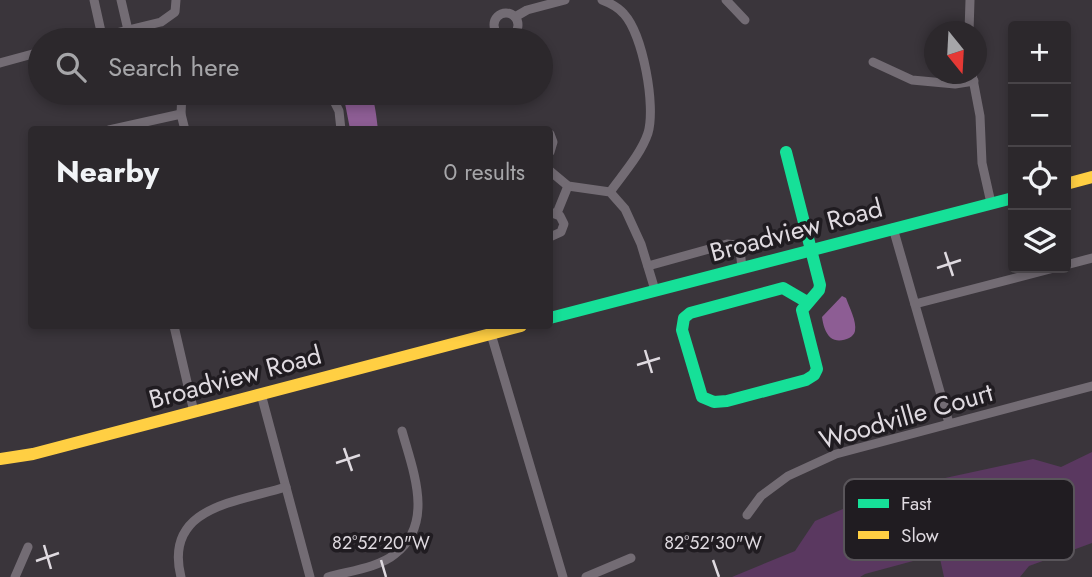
<!DOCTYPE html>
<html lang="en">
<head>
<meta charset="utf-8">
<style>
  :root { --surface:#2c282c; --page:#383438; --text:#f1f3f6; --muted:#a6a6a9; --line:#484448 }
  body { margin:0; font-family:Jost,sans-serif; background:var(--page); color:var(--text) }
  .controls { position:absolute; right:21px; top:21px; display:grid; overflow:hidden; border-radius:7px; box-shadow:0 4px 10px #0003 }
  .controls button { width:63px; height:63px; display:grid; place-items:center; padding:0; border:0; border-bottom:2px solid var(--line); background:var(--surface); color:var(--text); font:35px sans-serif }
  .compass { position:absolute; left:924px; top:21px; width:63px; height:63px; border-radius:50%; background:var(--surface); box-shadow:0 4px 10px #0003; rotate:162deg }
  .list { margin:0; padding:0; list-style:none }
  h2 { display:flex; justify-content:space-between; align-items:center; height:91px; margin:0; padding:0 28px; font-size:30px }
  h2 small { font-size:23px; font-weight:400; color:var(--muted) }
  .icon { flex:none; width:38px; height:38px; fill:none; stroke:currentColor; stroke-width:2; stroke-linecap:round; stroke-linejoin:round }
  .map { position:relative; flex:none; width:1092px; height:577px; overflow:hidden }
  .search { position:absolute; background:var(--surface); box-shadow:0 4px 10px #0003; left:28px; top:28px; width:525px; height:77px; display:flex; align-items:center; gap:18px; box-sizing:border-box; padding:0 24px; border-radius:38px; color:var(--muted); font-size:26px }
  .panel { position:absolute; background:var(--surface); box-shadow:0 4px 10px #0003; left:28px; top:126px; width:525px; height:203px; border-radius:7px }
  .map>svg:first-child { display:block }
  .green { fill:#5a3860 }
  .water { fill:#8d5d94 }
  .lines { fill:none; stroke-linecap:round; stroke-linejoin:round }
  .street { stroke:#736c74; stroke-width:9 }
  .fast { stroke:#16e098; stroke-width:12 }
  .slow { stroke:#ffcf43; stroke-width:12 }
  .ticks { fill:none; stroke:#dfdae0; stroke-width:2.5 }
  .labels { text-anchor:middle; stroke-width:7; stroke-linejoin:round; paint-order:stroke }
  .street-label { font-size:26px; fill:#dfdae0; stroke:#201c21 }
  .key { fill:#201c21; stroke:#59555a; stroke-width:2 }
  .key-label { font-size:19px; fill:#dfdae0 }
  .ticks-label { font-size:18px; text-anchor:middle; fill:#dfdae0; stroke:#201c21; stroke-width:7; stroke-linejoin:round; paint-order:stroke }
</style>
</head>
<body>
<div class="map">
<svg width="1092" height="577" viewBox="0 0 1092 577">
  <rect width="100%" height="100%" fill="#3a353b"/>
  <!-- green -->
  <polygon class="green" points="1092,452 1092,543 1029,566 1020,577 944,577 939,554 865,574 860,577 732,577 795,551 815,521 885,491 1033,459 1061,467"/>
  <!-- water -->
  <g class="water">
    <path d="M343,93h27c6,11 6,24 8,36h-28z"/>
    <path d="M842,296l4,2c3,9 11,23 9,33 -2,9 -18,12 -24,7 -6,-5 -8,-14 -9,-21z"/>
  </g>
  <g class="lines">
    <!-- street -->
    <g class="street">
      <polyline points="94,0 102,36"/>
      <polyline points="121,0 128,30"/>
      <path d="M602,0c8,3 17,8 22,14 19,21 32,92 24,119 -7,21 -25,41 -38,59"/>
      <polyline points="726,0 745,20"/>
      <circle cx="506" cy="25" r="12"/>
      <polyline points="515,17 527,10 565,0"/>
      <polyline points="969,32 970,0"/>
      <polyline points="87,40 161,22 175,12 176,0"/>
      <polyline points="873,62 912,80 955,84 974,81"/>
      <polyline points="0,63 40,52"/>
      <polyline points="972,74 980,116 982,163 991,203"/>
      <polyline points="182,93 181,114 185,130"/>
      <polyline points="330,93 339,111 341,130"/>
      <polyline points="109,130 181,114"/>
      <polyline points="550,134 553,142 550,152"/>
      <polyline points="550,171 568,186 610,192 625,209 641,244 655,290"/>
      <polyline points="550,212 560,216 564,224 561,232 550,237"/>
      <polyline points="557,213 568,186"/>
      <polyline points="893,228 949,423"/>
      <polyline points="1066,265 1092,258"/>
      <polyline points="648,266 727,244 736,245 740,249 742,268"/>
      <polyline points="915,304 1054,268"/>
      <polyline points="174,326 194,412"/>
      <polyline points="491,334 563,577"/>
      <polyline points="261,394 310,577"/>
      <polyline points="747,515 761,496 788,476 836,454 1092,386"/>
      <polyline points="15,577 28,547"/>
      <path d="M181,577c-18,-71 57,-75 105,-90"/>
      <path d="M328,577c21,-6 50,-9 67,-23 40,-31 18,-83 7,-123"/>
      <polyline points="586,577 631,558"/>
    </g>
    <!-- fast -->
    <g class="fast">
      <polyline points="786,152 820,285 819,290 802,310 817,369 814,375 806,380 727,401 714,402 702,397 682,330 684,318 690,313 783,288 807,302"/>
      <polyline points="550,318 1013,198"/>
    </g>
    <!-- slow -->
    <g class="slow">
      <polyline points="1066,184 1092,177"/>
      <polyline points="0,459 33,454 521,326"/>
    </g>
  </g>
  <!-- ticks -->
  <path class="ticks" d="M945,252l8,24M937,268l24,-8M645,350l7,23M637,365l23,-7M344,448l8,23M336,463l24,-8M44,545l7,24M381,560l5,17M713,560l6,17M36,561l23,-8"/>
  <g class="labels">
    <!-- street labels -->
    <g class="street-label">
      <text transform="translate(796 230) rotate(-15)" y="9">Broadview Road</text>
      <text transform="translate(235 377) rotate(-15)" y="9">Broadview Road</text>
      <text transform="translate(906 416) rotate(-16)" y="9">Woodville Court</text>
    </g>
  </g>
  <!-- legend -->
  <rect x="844" y="479" width="230" height="81" rx="10" class="key"/>
  <rect x="858" y="499" width="31" height="9" fill="#16e098"/>
  <rect x="858" y="531" width="31" height="8" fill="#ffcf43"/>
  <g class="key-label">
    <text x="901" y="510">Fast</text>
    <text x="901" y="542">Slow</text>
  </g>
  <g class="ticks-label">
    <text x="381" y="549">82°52'20"W</text>
    <text x="713" y="549">82°52'30"W</text>
  </g>
</svg>
<div class="controls">
<button>+</button>
<button>−</button>
<button><svg class="icon" aria-label="locate" viewBox="0 0 24 24"><circle cx="12" cy="12" r="6"/><path d="M12 2v4M12 18v4M2 12h4M18 12h4"/></svg></button>
<button><svg class="icon" aria-label="layers" viewBox="0 0 24 24"><path d="M12 4l9 5-9 5-9-5zM3 14l9 5 9-5"/></svg></button>
</div>
<svg class="compass" viewBox="-18 -18 36 36"><path d="M0-13l5 13h-10z" fill="#e53935"/><path d="M0 13l5-13h-10z" fill="#a6a6a9"/></svg>
<div class="search"><svg class="icon" aria-label="search" viewBox="0 0 24 24"><circle cx="10" cy="10" r="6"/><path d="M15 15l6 6"/></svg>Search here</div>
<section class="panel">
<h2>Nearby<small>0 results</small></h2>
<ul class="list">
</ul>
</section>
</div>
</body>
</html>
